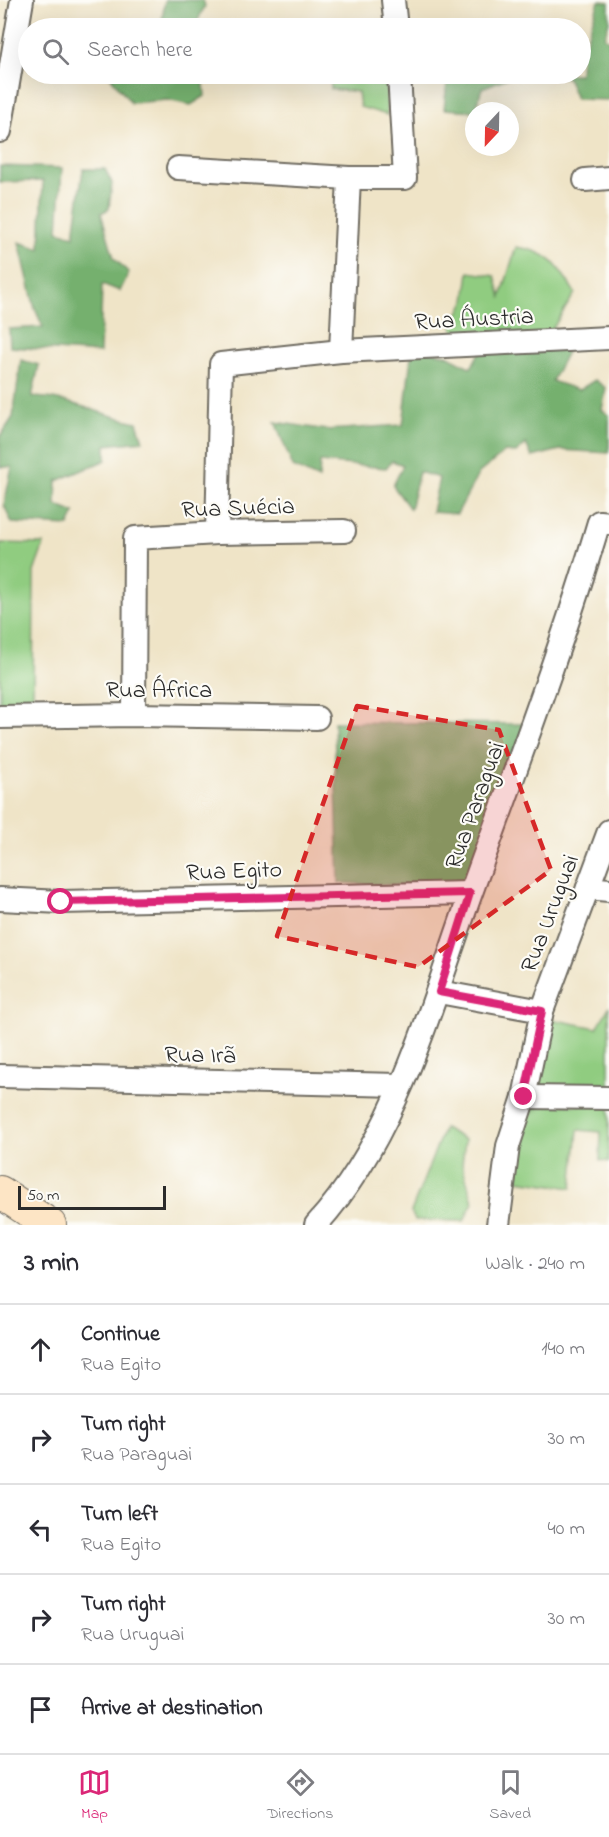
<!DOCTYPE html>
<html lang="en">
<head>
<meta charset="utf-8">
<style>
  :root { --surface:#fff; --page:#f2f2f3; --text:#2b2b33; --muted:#7c7c81; --line:#e1e1e2; --accent:#db2777 }
  body { margin:0; font-family:"Indie Flower",sans-serif; background:var(--page); color:var(--text) }
  .compass { position:absolute; left:465px; top:102px; width:54px; height:54px; border-radius:50%; background:var(--surface); box-shadow:0 6px 24px #0002; rotate:202deg }
  .scale { position:absolute; left:18px; bottom:15px; width:148px; box-sizing:border-box; padding-left:6px; border:3px solid #2b2b2b; border-top:0; font-size:16px; line-height:21px; white-space:nowrap; color:#2b2b2b; -webkit-text-stroke:4px #fdfcf7; paint-order:stroke }
  .stop { position:absolute; width:18px; height:18px; margin:-14px; border:4px solid #db2777; border-radius:50%; background:#fff }
  .stop.end { background:#db2777; border-color:#fff; box-shadow:0 2px 6px #0008 }
  .list { margin:0; padding:0; list-style:none }
  h2 { display:flex; justify-content:space-between; align-items:center; height:78px; margin:0; padding:0 24px; font-size:26px }
  h2 small { font-size:20px; font-weight:400; color:var(--muted) }
  .list li { display:grid; grid-template-columns:39px 1fr auto; gap:18px; align-items:center; box-sizing:border-box; height:90px; padding:0 24px; border-top:2px solid var(--line) }
  .list b { display:block; font-size:22px; white-space:nowrap }
  .list p { margin:0; font-size:20px; white-space:nowrap; color:var(--muted) }
  .list em { font-size:20px; font-style:normal; color:var(--muted) }
  .icon { flex:none; width:33px; height:33px; fill:none; stroke:currentColor; stroke-width:2; stroke-linecap:round; stroke-linejoin:round }
  .map { position:relative; flex:none; width:609px; height:1225px; overflow:hidden }
  .search { position:absolute; background:var(--surface); box-shadow:0 6px 24px #0002; left:18px; right:18px; top:18px; height:66px; display:flex; align-items:center; gap:15px; box-sizing:border-box; padding:0 21px; border-radius:33px; color:var(--muted); font-size:22px }
  .sheet { height:528px; background:var(--surface) }
  nav { display:flex; justify-content:space-around; align-items:center; box-sizing:border-box; height:84px; border-top:2px solid var(--line); background:var(--surface); font-size:16px; color:var(--muted) }
  nav a { display:grid; justify-items:center; gap:3px }
  nav .on { color:var(--accent) }
  .map>svg:first-child { display:block }
  .green { fill:#90cc80; stroke:#5e7c56; stroke-width:1.5 }
  .forest { fill:#74b06e; stroke:#506e4c; stroke-width:1.5 }
  .lines { fill:none; stroke-linecap:round; stroke-linejoin:round }
  .street-casing { stroke:#706c62; stroke-width:26 }
  .secondary-casing { stroke:#706c62; stroke-width:34 }
  .street { stroke:#fff; stroke-width:22 }
  .secondary { stroke:#fde5c5; stroke-width:32 }
  .route { stroke:#db2777; stroke-width:8 }
  .marked { fill:#d62828; fill-opacity:0.2; stroke:#d62828; stroke-width:4.5; stroke-dasharray:12 8; stroke-linejoin:round }
  .labels { text-anchor:middle; stroke-width:4.5; stroke-linejoin:round; paint-order:stroke }
  .street-label { font-size:24px; fill:#2b2b2b; stroke:#fdfcf7 }
</style>
</head>
<body>
<div class="map">
<svg width="609" height="1225" viewBox="0 0 609 1225">
  <rect width="100%" height="100%" fill="#fdfcf7"/>
  <filter id="ink" filterUnits="userSpaceOnUse"><feTurbulence type="fractalNoise" baseFrequency=".0167" numOctaves="2"/><feDisplacementMap in="SourceGraphic" scale="12" xChannelSelector="R" yChannelSelector="G"/><feConvolveMatrix kernelMatrix="1 2 1 2 8 2 1 2 1" color-interpolation-filters="sRGB"/></filter>
  <filter id="wash" filterUnits="userSpaceOnUse"><feTurbulence type="fractalNoise" baseFrequency=".008" numOctaves="4" result="noise"/><feDisplacementMap in="SourceGraphic" scale="24" xChannelSelector="R" yChannelSelector="G"/><feGaussianBlur stdDeviation="1.35" result="paint"/><feColorMatrix in="noise" values="0 0 0 0 0 0 0 0 0 0 0 0 0 0 0 0 0 1.4 0 .05"/><feComposite in="paint" operator="in"/></filter>
  <g filter="url(#wash)">
    <rect width="100%" height="100%" fill="#efe4c7"/>
    <!-- green -->
    <g class="green">
      <path d="M331,74c23,-1 33,9 56,12v29l-27,-8 -2,-15 -27,-3z"/>
      <path d="M516,247c34,4 42,19 59,46l-27,43 -91,2 -5,-12 13,-25 4,-29 26,4 6,21z"/>
      <polygon points="0,543 44,544 34,572 33,711 0,712"/>
      <polygon points="609,1007 609,1091 533,1087 545,1018 597,1028"/>
      <polygon points="527,1104 609,1106 609,1162 600,1160 601,1132 578,1130 572,1188 511,1179"/>
      <polygon points="444,1128 465,1140 462,1164 473,1202 464,1221 415,1220 411,1212"/>
    </g>
    <!-- forest -->
    <g class="forest">
      <polygon points="165,0 203,0 205,6 194,28 161,28"/>
      <polygon points="599,1 609,2 609,22 604,37 609,40 609,100 576,99 567,77 510,77 482,88 475,111 444,109 448,74 580,74 581,55"/>
      <polygon points="108,74 203,74 205,96 191,105 167,100 131,103"/>
      <polygon points="0,166 62,168 58,231 74,236 83,169 105,169 112,183 109,209 101,213 114,258 129,273 120,291 102,284 100,353 10,347 9,329 43,327 35,309 19,242 40,249 43,181 0,182"/>
      <polygon points="558,345 567,352 552,381 579,390 595,380 606,388 602,410 609,415 609,453 560,450 532,457 526,444 516,453 505,452 479,473 457,514 432,512 439,478 419,472 410,509 393,486 403,465 392,461 386,468 320,462 319,479 293,467 275,422 327,430 403,425 412,348 447,355 471,368 481,349"/>
      <path d="M21,360l18,5 -7,32c41,1 66,18 105,25l6,19 -37,4v15l-49,21 -1,24 19,8 -6,13 -57,-3 -8,-18 8,-38h-12v-30l13,-20z"/>
      <polygon points="334,722 527,724 464,888 339,883"/>
    </g>
  </g>
  <g filter="url(#ink)">
    <g class="lines">
      <!-- street casing -->
      <g class="street-casing">
        <g id="street">
          <polyline points="393,0 396,28"/>
          <polyline points="0,131 22,0"/>
          <polyline points="178,168 349,178 405,178 399,74"/>
          <polyline points="585,180 609,178"/>
          <polyline points="341,351 349,178"/>
          <polyline points="217,533 221,364 341,351 609,338"/>
          <polyline points="134,715 135,538 217,533 344,531"/>
          <polyline points="0,717 134,715 317,718"/>
          <polyline points="588,888 609,890"/>
          <polyline points="0,899 61,902 470,893"/>
          <polyline points="439,992 542,1011"/>
          <polyline points="0,1076 400,1085"/>
          <polyline points="524,1097 609,1098"/>
          <path d="M316,1225c83,-91 115,-222 156,-335 44,-122 90,-243 127,-368l10,1"/>
          <polyline points="498,1225 508,1146 524,1097 542,1011 609,831"/>
        </g>
      </g>
      <!-- secondary casing -->
      <g class="secondary-casing">
        <polyline id="secondary" points="0,1192 50,1225"/>
      </g>
      <!-- street -->
      <use href="#street" class="street"/>
      <!-- secondary -->
      <use href="#secondary" class="secondary"/>
    </g>
  </g>
  <g class="lines" filter="url(#ink)">
    <!-- route -->
    <polyline class="route" points="61,902 470,893 439,992 542,1011 524,1097"/>
  </g>
  <!-- marked area -->
  <path class="marked" d="M357,706l142,24 52,140 -133,97 -141,-31z"/>
  <g class="labels">
    <!-- street labels -->
    <g class="street-label">
      <text transform="translate(474 318) rotate(-3)" y="8">Rua Áustria</text>
      <text transform="translate(238 507) rotate(-2)" y="8">Rua Suécia</text>
      <text x="159" y="697">Rua África</text>
      <text transform="translate(474 805) rotate(-70)" y="8">Rua Paraguai</text>
      <text transform="translate(234 870) rotate(-2)" y="8">Rua Egito</text>
      <text transform="translate(549 913) rotate(-69)" y="8">Rua Uruguai</text>
      <text transform="translate(200 1054) rotate(1)" y="8">Rua Irã</text>
    </g>
  </g>
</svg>
<svg class="compass" viewBox="-18 -18 36 36"><path d="M0-13l5 13h-10z" fill="#e53935"/><path d="M0 13l5-13h-10z" fill="#7c7c81"/></svg>
<div class="scale">50 m</div>
<div class="stop" style="left:61px;top:902px"></div>
<div class="stop end" style="left:524px;top:1097px"></div>
<div class="search"><svg class="icon" aria-label="search" viewBox="0 0 24 24"><circle cx="10" cy="10" r="6"/><path d="M15 15l6 6"/></svg>Search here</div>
</div>
<section class="sheet">
<h2>3 min<small>Walk · 240 m</small></h2>
<ul class="list">
<li><svg class="icon" aria-label="ahead" viewBox="0 0 24 24"><path d="M12 20V5M6 11l6-6 6 6"/></svg><div><b>Continue</b><p>Rua Egito</p></div><em>140 m</em></li>
<li><svg class="icon" aria-label="right" viewBox="0 0 24 24"><path d="M7 20v-9h11M14 6l5 5-5 5"/></svg><div><b>Turn right</b><p>Rua Paraguai</p></div><em>30 m</em></li>
<li><svg class="icon" aria-label="left" viewBox="0 0 24 24"><path d="M17 20v-9H6M10 6l-5 5 5 5"/></svg><div><b>Turn left</b><p>Rua Egito</p></div><em>40 m</em></li>
<li><svg class="icon" aria-label="right" viewBox="0 0 24 24"><path d="M7 20v-9h11M14 6l5 5-5 5"/></svg><div><b>Turn right</b><p>Rua Uruguai</p></div><em>30 m</em></li>
<li><svg class="icon" aria-label="arrive" viewBox="0 0 24 24"><path d="M6 21V4h12l-3 4 3 4H6"/></svg><div><b>Arrive at destination</b></div></li>
</ul>
</section>
<nav>
<a class="on"><svg class="icon" aria-label="map" viewBox="0 0 24 24"><path d="M3 6l6-2 6 2 6-2v14l-6 2-6-2-6 2zM9 4v14M15 6v14"/></svg>Map</a>
<a><svg class="icon" aria-label="directions" viewBox="0 0 24 24"><path d="M12 3l9 9-9 9-9-9zM9 14v-3h6M13 9l2 2-2 2"/></svg>Directions</a>
<a><svg class="icon" aria-label="saved" viewBox="0 0 24 24"><path d="M7 4h10v16l-5-4-5 4z"/></svg>Saved</a>
</nav>
</body>
</html>
